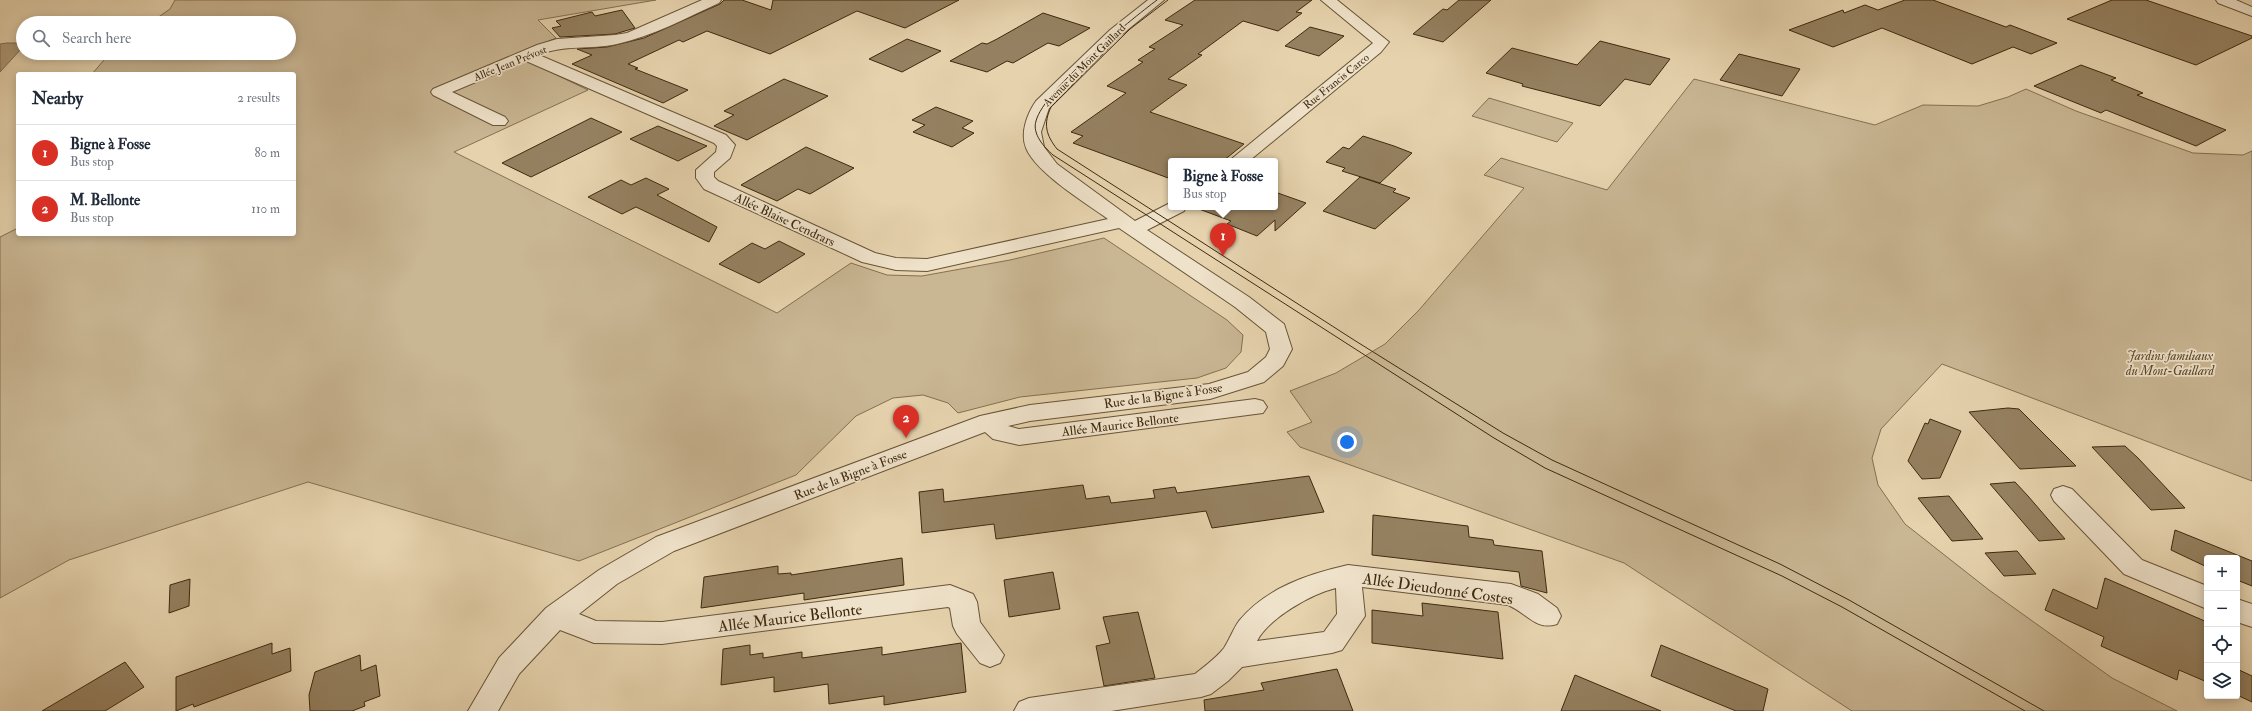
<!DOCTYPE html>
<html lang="en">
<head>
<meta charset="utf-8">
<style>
  :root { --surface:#fff; --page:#f2f2f3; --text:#1f2937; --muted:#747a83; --line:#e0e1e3; --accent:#d93025 }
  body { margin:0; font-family:"IM FELL Double Pica",serif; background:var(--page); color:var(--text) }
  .controls { position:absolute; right:12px; bottom:12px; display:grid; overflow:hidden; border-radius:4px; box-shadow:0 2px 10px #0003 }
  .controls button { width:36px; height:36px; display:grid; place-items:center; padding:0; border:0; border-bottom:1px solid var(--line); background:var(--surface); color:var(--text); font:20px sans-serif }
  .you { position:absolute; left:1347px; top:442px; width:14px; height:14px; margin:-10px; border:3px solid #fff; border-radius:50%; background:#1a73e8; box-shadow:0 0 0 6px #1a73e833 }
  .badge { display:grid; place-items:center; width:26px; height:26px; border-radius:50%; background:var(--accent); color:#fff; font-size:13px; font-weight:700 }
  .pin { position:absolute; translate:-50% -33px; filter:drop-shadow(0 1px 2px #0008) }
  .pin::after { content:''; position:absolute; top:21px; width:14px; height:12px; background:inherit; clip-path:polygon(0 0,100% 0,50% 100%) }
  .popup { position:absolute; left:1168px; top:158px; width:110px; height:52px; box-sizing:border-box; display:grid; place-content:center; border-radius:4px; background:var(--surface); filter:drop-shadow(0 1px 3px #0005); font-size:13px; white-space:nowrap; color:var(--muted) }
  .popup b { font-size:15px; color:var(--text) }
  .popup::after { content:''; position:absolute; left:50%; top:100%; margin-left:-8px; border:8px solid transparent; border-top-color:var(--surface) }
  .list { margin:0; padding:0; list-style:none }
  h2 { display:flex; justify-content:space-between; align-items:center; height:52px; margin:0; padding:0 16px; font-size:17px }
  h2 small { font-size:13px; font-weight:400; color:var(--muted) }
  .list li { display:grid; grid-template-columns:26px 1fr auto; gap:12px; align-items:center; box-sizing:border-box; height:56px; padding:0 16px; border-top:1px solid var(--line) }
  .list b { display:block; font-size:15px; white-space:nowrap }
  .list p { margin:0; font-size:13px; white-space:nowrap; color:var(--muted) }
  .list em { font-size:13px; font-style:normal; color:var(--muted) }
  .icon { flex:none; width:22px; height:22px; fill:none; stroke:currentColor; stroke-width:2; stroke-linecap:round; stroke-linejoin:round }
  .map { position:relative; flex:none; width:2252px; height:711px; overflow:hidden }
  .search { position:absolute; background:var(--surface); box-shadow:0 2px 10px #0003; left:16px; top:16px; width:280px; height:44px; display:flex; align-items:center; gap:10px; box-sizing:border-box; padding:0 14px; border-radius:22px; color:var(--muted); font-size:15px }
  .panel { position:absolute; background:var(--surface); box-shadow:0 2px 10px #0003; left:16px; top:72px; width:280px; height:164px; border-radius:4px }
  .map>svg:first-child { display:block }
  .green { fill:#c9b693; stroke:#847050 }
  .water { fill:#ad9978; stroke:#816c4e }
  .building { fill:#958161; stroke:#3e290e }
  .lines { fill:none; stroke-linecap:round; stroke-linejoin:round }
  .minor-casing { stroke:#685436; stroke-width:2 }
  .minor { fill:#efe2ca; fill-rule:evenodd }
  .tram { stroke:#3e290e; stroke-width:1 }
  .labels { text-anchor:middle; stroke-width:3.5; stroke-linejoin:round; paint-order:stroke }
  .far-street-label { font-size:11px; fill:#3e290e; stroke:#efe2ca }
  .street-label { font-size:13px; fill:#3e290e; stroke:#efe2ca }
  .park-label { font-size:13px; font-style:italic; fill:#5a4529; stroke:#efe2ca }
  .near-street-label { font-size:16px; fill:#3e290e; stroke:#efe2ca }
</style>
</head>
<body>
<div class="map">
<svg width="2252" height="711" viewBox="0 0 2252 711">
  <rect width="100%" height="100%" fill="#e6d3ae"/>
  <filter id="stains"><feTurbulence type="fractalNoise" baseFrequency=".005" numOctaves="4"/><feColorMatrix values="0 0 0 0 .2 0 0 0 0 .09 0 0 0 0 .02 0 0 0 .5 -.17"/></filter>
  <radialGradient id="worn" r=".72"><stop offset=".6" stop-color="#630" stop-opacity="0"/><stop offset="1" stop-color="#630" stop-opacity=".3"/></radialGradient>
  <!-- green -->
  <g class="green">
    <polygon points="175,0 656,0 538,20 556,38 515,55 588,90 454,152 777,313 851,263 887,275 922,276 1010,260 1104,238 1227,320 1243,335 1241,352 1226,368 1197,378 1020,397 958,413 948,403 923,395 893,398 856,416 796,475 579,561 308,482 69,560 0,598 0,237 18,228 18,234 294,234 294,74 92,74 110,53 289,53 289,23 150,23 170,9"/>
    <polygon points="1694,79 1875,125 1923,105 1978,106 2008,97 2026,89 2076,111 2193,153 2243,155 2252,151 2252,481 1942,364 1881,429 1872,458 1878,485 1905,524 1989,590 2112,678 2177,711 1852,711 1624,563 1300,447 1287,432 1312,422 1290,391 1336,373 1385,344 1419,310 1524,188 1484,175 1501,158 1607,190"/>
    <polygon points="1489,98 1573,123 1557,142 1472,116"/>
  </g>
  <!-- water -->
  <polygon class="water" points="7,43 22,43 22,48 0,72 0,44"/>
  <!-- building -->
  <g class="building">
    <polygon points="724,0 742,0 771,10 773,0 959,0 905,28 857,11 770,54 707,31 683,42 679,40 628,64 638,68 635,69 688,90 663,103 572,64 592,55 577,49 607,47 644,38 720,4"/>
    <polygon points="1195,0 1312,0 1296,12 1302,13 1278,31 1243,21 1198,54 1202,55 1168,79 1187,85 1150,112 1244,144 1223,161 1171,161 1171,179 1073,143 1083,136 1071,132 1126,93 1107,86 1143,62 1138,60 1155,49 1149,47 1183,25 1165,20"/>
    <polygon points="1459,0 1491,0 1443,42 1413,34 1443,9 1447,10"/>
    <polygon points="1905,0 1933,0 2006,27 2010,25 2057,43 2031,54 2013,47 1972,64 1882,28 1833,47 1789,30 1843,10 1844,13 1865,5 1878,10"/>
    <polygon points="2112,0 2146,0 2252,36 2252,38 2196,65 2067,19"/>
    <polygon points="622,10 635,28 615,34 560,37 552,28 561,26 556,21 592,12 595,16"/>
    <polygon points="1043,13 1090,28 1059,46 1048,43 1013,63 1007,61 987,72 950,61 982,43 987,44 997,39"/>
    <polygon points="1310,27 1344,36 1319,56 1285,46"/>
    <polygon points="907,39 941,51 902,72 869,59"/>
    <polygon points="1600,41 1670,59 1650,85 1625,79 1600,106 1522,86 1523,84 1486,73 1512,48 1577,65"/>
    <polygon points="1739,54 1800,69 1782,96 1720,80"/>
    <polygon points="2081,65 2116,78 2111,80 2143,93 2137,95 2226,130 2196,146 2106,110 2101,113 2034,86"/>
    <polygon points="784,79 828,96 747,140 714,126 734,115 724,111"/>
    <polygon points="936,107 973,121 962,128 974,133 952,147 913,132 925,125 912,120"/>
    <polygon points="591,118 622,132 531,177 502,163"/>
    <polygon points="658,126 707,146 678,161 630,139"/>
    <polygon points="1363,136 1394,146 1412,153 1380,183 1342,171 1345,168 1326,162 1343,147 1349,149"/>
    <polygon points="806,147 854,168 810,194 798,189 777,201 741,185"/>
    <polygon points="1360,177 1396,189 1393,192 1410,198 1375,229 1323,211"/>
    <polygon points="646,178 669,189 657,195 717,227 709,242 636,207 622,214 588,197 621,180 631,185"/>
    <polygon points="1275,192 1306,203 1275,231 1275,220 1257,236 1227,224 1231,221 1199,209 1199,207 1275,207"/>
    <polygon points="779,241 805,254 759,283 719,264 752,243 765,249"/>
    <polygon points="2008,408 2019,409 2076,466 2020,469 1969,412"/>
    <polygon points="1930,419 1961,431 1940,478 1922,479 1908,461 1925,423 1928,424"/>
    <polygon points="2125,446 2138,458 2185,508 2151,510 2092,447"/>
    <polygon points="1309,476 1324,512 1212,528 1206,511 996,539 994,524 922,533 919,492 943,489 944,502 1083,485 1086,499 1109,496 1111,503 1155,498 1153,490 1175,487 1177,493"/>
    <polygon points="2015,482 2028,496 2065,539 2039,541 1990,484"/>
    <polygon points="1949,496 1983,539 1952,541 1918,498"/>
    <polygon points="1373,515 1468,526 1469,537 1493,540 1494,545 1542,551 1547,593 1521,586 1519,572 1372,555"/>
    <polygon points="2175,530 2252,561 2252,586 2237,580 2237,558 2207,558 2207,567 2171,550"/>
    <polygon points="2017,551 2036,574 2004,576 1985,553"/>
    <polygon points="902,558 904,585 804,600 804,593 701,608 704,577 778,566 778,574 791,573 791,575"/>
    <polygon points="1053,572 1060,609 1009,617 1004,580"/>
    <polygon points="2105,578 2207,622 2207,682 2179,670 2177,680 2101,646 2104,637 2045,610 2053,589 2097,609"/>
    <polygon points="190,579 189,606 169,613 170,585"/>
    <polygon points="1422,603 1498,612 1503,659 1372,643 1372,610 1423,616"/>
    <polygon points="1138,612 1155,678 1104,686 1096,646 1110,643 1103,617"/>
    <polygon points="272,643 272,654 290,648 291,671 194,707 193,704 176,711 176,677"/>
    <polygon points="961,643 966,692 884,705 884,696 829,704 828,684 774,692 774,677 721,685 723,649 750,645 750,655 763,653 763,658 802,652 802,658 882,647 882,655"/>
    <polygon points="1661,645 1768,689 1763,711 1736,711 1651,676"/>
    <polygon points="360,655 361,671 376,665 380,696 364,702 365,706 352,711 310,711 309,695 315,672"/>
    <polygon points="125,662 144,687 105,711 42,711"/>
    <polygon points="1337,669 1353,711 1205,711 1204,700 1264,690 1261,683"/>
    <polygon points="2237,669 2252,676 2252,702 2237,695"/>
    <polygon points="1575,675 1661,711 1561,711"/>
  </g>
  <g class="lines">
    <!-- minor casing -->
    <g class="minor-casing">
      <g id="minor">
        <path d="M702,0h19l-2,3c-33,15 -66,33 -102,41 -26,6 -53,0 -78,11l187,80 9,10 -5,13 -16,14v5l4,4 157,72 21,5 31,1 181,-40c-22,-16 -72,-46 -82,-71 -6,-15 1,-34 10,-47l74,-71 38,-30h16l-44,36 -71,72 -8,24 3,15 13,17 78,57 35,-18 1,4h15l-2,4 -37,19 102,67 35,27 8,25 -9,17 -19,16 -54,17 -180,22 -22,5 11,3 236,-30 8,2 4,6 -4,6 -244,32 -26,-6 -8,-7 -311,119 -57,33 -38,30 17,7 66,1 288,-37 23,9 4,8 3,20 24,33 -4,8 -10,4 -10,-4 -23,-29 -4,-8 -3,-18 -2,-1 -286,37 -68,-1 -34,-13 -41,44 -21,37h-30l31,-53 47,-50 53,-38 57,-33 324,-121 50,-11 179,-21 39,-12 18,-15 4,-8 -4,-17 -31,-25 -116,-79 -192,43 -31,-1 -34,-8 -158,-73 -8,-11v-8l20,-18 1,-6 -3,-3 -188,-82 -74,31 53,25 3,4 -3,4h-12l-60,-30 -2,-3 2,-3 104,-44 20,-6 58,-4 12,-2z"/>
        <polygon points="1321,0 1337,0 1389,42 1381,52 1249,161 1229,161 1373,43"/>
        <polygon points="2216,0 2236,0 2252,7 2252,16 2218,3"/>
        <polygon points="2063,486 2072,489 2142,560 2207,586 2207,609 2124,574 2054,501 2051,495 2054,489"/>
        <path d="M1348,565l163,19 27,10 19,14 4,8 -4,8c-21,7 -30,-11 -49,-19l-146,-18 3,29 -23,34 -10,3 -90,14 -14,14 -17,13 -10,3 -90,14h-97l5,-9 10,-4 166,-24c10,-8 21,-16 29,-26 6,-9 9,-19 15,-27 27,-33 69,-47 109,-56zM1336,588l1,26 -13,18 -67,9c12,-23 54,-47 79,-53z"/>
        <polygon points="2237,599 2252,604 2252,627 2237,622"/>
      </g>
    </g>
    <!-- minor -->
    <use href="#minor" class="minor"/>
    <!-- tram -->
    <g class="tram">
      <path d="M1157,0c-28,21 -113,90 -121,121 -4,13 8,26 17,34l441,283 51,30 237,108 60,31 183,104"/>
      <path d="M1168,0l-38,29 -79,78c-8,17 -5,28 6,42l297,191 149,93 49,27 228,104 69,36 195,111"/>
    </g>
  </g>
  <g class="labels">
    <!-- far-street labels -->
    <g class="far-street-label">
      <text transform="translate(510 63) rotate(-22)" y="4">Allée Jean Prévost</text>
      <text transform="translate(1084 65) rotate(-45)" y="4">Avenue du Mont Gaillard</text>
      <text transform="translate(1336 81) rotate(-39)" y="4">Rue Francis Carco</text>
    </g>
    <!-- street labels -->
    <g class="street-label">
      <text transform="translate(785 219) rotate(25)" y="5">Allée Blaise Cendrars</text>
      <text transform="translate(1163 395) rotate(-8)" y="5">Rue de la Bigne à Fosse</text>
      <text transform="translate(1120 424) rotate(-7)" y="5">Allée Maurice Bellonte</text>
      <text transform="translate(850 474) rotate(-21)" y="5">Rue de la Bigne à Fosse</text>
    </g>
    <!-- park labels -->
    <g class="park-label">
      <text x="2170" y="360">Jardins familiaux<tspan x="2170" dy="15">du Mont-Gaillard</tspan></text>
    </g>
    <!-- near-street labels -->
    <g class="near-street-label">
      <text transform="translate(1438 588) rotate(8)" y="6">Allée Dieudonné Costes</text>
      <text transform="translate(790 617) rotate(-7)" y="6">Allée Maurice Bellonte</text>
    </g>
  </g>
  <rect width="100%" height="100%" filter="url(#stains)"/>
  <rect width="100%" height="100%" fill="url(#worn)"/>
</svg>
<div class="controls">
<button>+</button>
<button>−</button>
<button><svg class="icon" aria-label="locate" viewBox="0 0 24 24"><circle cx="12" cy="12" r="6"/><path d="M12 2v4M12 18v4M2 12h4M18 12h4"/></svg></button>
<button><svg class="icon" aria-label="layers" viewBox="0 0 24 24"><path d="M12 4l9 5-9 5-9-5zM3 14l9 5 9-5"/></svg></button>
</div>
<div class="you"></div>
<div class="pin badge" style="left:1223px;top:256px">1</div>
<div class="popup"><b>Bigne à Fosse</b>Bus stop</div>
<div class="pin badge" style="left:906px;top:438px">2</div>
<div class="search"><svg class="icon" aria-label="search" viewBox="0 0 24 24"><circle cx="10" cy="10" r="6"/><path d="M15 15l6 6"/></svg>Search here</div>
<section class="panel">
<h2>Nearby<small>2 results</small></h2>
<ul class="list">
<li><span class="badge">1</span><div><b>Bigne à Fosse</b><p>Bus stop</p></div><em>80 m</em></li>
<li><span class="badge">2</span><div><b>M. Bellonte</b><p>Bus stop</p></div><em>110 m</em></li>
</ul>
</section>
</div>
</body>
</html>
